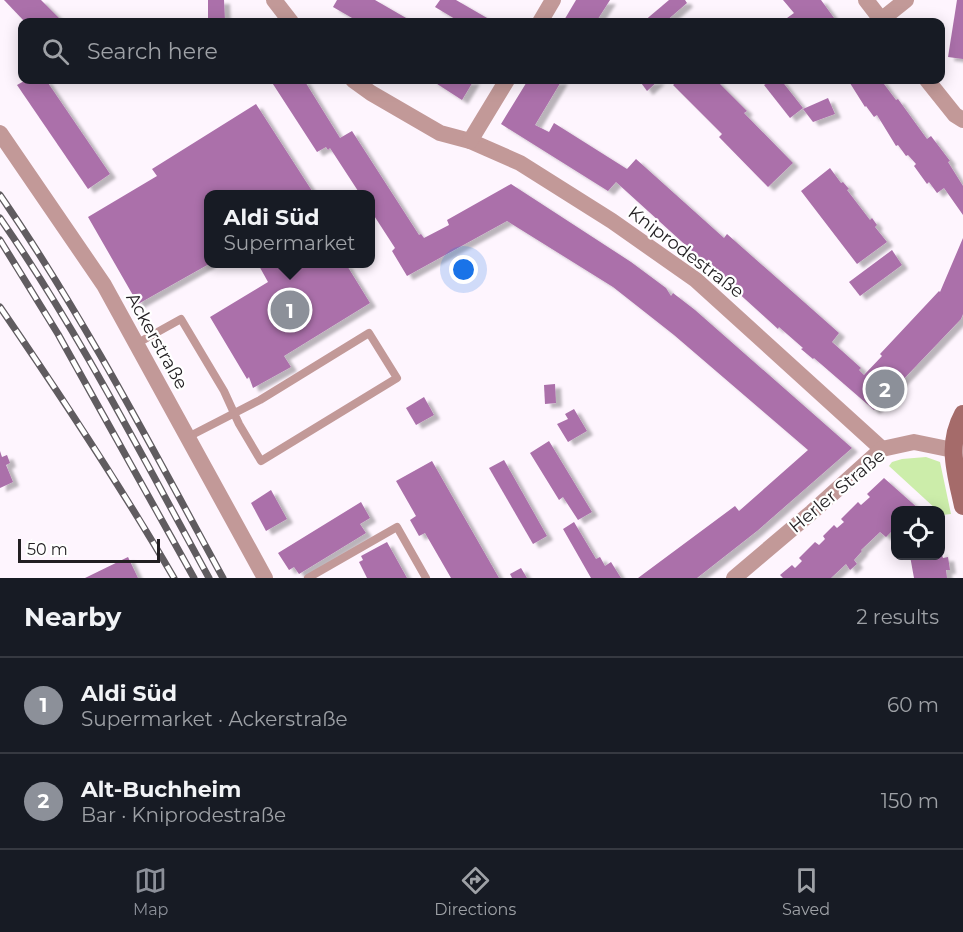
<!DOCTYPE html>
<html lang="en">
<head>
<meta charset="utf-8">
<style>
  :root { --surface:#171b24; --page:#20242c; --text:#f1f3f6; --muted:#9ea1a6; --line:#363941; --accent:#8c9099 }
  body { margin:0; font-family:Montserrat,sans-serif; background:var(--page); color:var(--text) }
  .controls { position:absolute; right:18px; bottom:18px; display:grid; overflow:hidden; border-radius:12px; box-shadow:0 3px 15px #0003 }
  .controls button { width:54px; height:54px; display:grid; place-items:center; padding:0; border:0; border-bottom:2px solid var(--line); background:var(--surface); color:var(--text); font:30px sans-serif }
  .scale { position:absolute; left:18px; bottom:15px; width:142px; box-sizing:border-box; padding-left:6px; border:3px solid #221f22; border-top:0; font-size:16px; line-height:21px; white-space:nowrap; color:#221f22; -webkit-text-stroke:4px #fff; paint-order:stroke }
  .you { position:absolute; left:464px; top:270px; width:21px; height:21px; margin:-15px; border:4px solid #fff; border-radius:50%; background:#1a73e8; box-shadow:0 0 0 9px #1a73e833 }
  .badge { display:grid; place-items:center; width:39px; height:39px; border-radius:50%; background:var(--accent); color:#fff; font-size:20px; font-weight:700 }
  .pin { position:absolute; translate:-50% -50%; border:3px solid #fff; box-shadow:0 2px 6px #0006 }
  .popup { position:absolute; left:204px; top:190px; width:171px; height:78px; box-sizing:border-box; display:grid; place-content:center; border-radius:12px; background:var(--surface); filter:drop-shadow(0 2px 4px #0005); font-size:20px; white-space:nowrap; color:var(--muted) }
  .popup b { font-size:22px; color:var(--text) }
  .popup::after { content:''; position:absolute; left:50%; top:100%; margin-left:-12px; border:12px solid transparent; border-top-color:var(--surface) }
  .list { margin:0; padding:0; list-style:none }
  h2 { display:flex; justify-content:space-between; align-items:center; height:78px; margin:0; padding:0 24px; font-size:26px }
  h2 small { font-size:20px; font-weight:400; color:var(--muted) }
  .list li { display:grid; grid-template-columns:39px 1fr auto; gap:18px; align-items:center; box-sizing:border-box; height:96px; padding:0 24px; border-top:2px solid var(--line) }
  .list b { display:block; font-size:22px; white-space:nowrap }
  .list p { margin:0; font-size:20px; white-space:nowrap; color:var(--muted) }
  .list em { font-size:20px; font-style:normal; color:var(--muted) }
  .icon { flex:none; width:33px; height:33px; fill:none; stroke:currentColor; stroke-width:2; stroke-linecap:round; stroke-linejoin:round }
  .map { position:relative; flex:none; width:963px; height:578px; overflow:hidden }
  .search { position:absolute; background:var(--surface); box-shadow:0 3px 15px #0003; left:18px; right:18px; top:18px; height:66px; display:flex; align-items:center; gap:15px; box-sizing:border-box; padding:0 21px; border-radius:12px; color:var(--muted); font-size:22px }
  .sheet { height:270px; background:var(--surface) }
  nav { display:flex; justify-content:space-around; align-items:center; box-sizing:border-box; height:84px; border-top:2px solid var(--line); background:var(--surface); font-size:16px; color:var(--muted) }
  nav a { display:grid; justify-items:center; gap:3px }
  nav .on { color:var(--accent) }
  .map>svg:first-child { display:block }
  .green { fill:#ccedaa }
  .building { fill:#ab70aa; filter:url(#shadow) }
  .lines { fill:none; stroke-linecap:round; stroke-linejoin:round }
  .lane { stroke:#c29998; stroke-width:8 }
  .street { stroke:#c29998; stroke-width:16 }
  .secondary { stroke:#a56b6a; stroke-width:18 }
  .rail-casing { stroke:#605c60; stroke-width:7 }
  .rail { stroke:#fff; stroke-width:4.5; stroke-dasharray:14; stroke-linecap:butt }
  .labels { text-anchor:middle; stroke-width:4.5; stroke-linejoin:round; paint-order:stroke }
  .street-label { font-size:18px; fill:#221f22; stroke:#fff }
</style>
</head>
<body>
<div class="map">
<svg width="963" height="578" viewBox="0 0 963 578">
  <defs>
    <filter id="shadow"><feDropShadow dx="6" dy="4" stdDeviation="1.5" flood-color="#0004"/></filter>
  </defs>
  <rect width="100%" height="100%" fill="#fef5fe"/>
  <!-- green -->
  <polygon class="green" points="926,457 940,462 951,514 942,515 940,511 937,510 889,466 892,462 902,459"/>
  <!-- building -->
  <g class="building">
    <polygon points="4,0 41,0 63,22 25,22"/>
    <polygon points="208,0 224,0 225,21 208,22"/>
    <polygon points="337,0 375,0 413,22 359,22 333,7"/>
    <polygon points="440,0 456,0 494,22 460,22 435,7"/>
    <polygon points="576,0 610,0 596,22 563,22"/>
    <polygon points="669,0 685,0 687,3 665,22 643,22"/>
    <polygon points="783,0 821,0 837,22 791,22 787,18 794,13"/>
    <polygon points="957,0 963,0 963,59 948,57"/>
    <polygon points="26,80 46,80 110,174 88,189 17,85"/>
    <polygon points="273,80 304,80 340,138 352,131 419,235 421,234 424,238 449,225 447,220 511,184 631,262 666,288 671,296 673,293 695,310 852,448 757,531 697,578 638,578 735,506 739,511 808,450 674,335 613,287 507,221 407,276 392,251 395,248 371,211 371,194 360,194 330,148 328,150 326,147 317,152 271,81"/>
    <polygon points="431,80 474,80 462,100"/>
    <polygon points="528,80 562,80 535,125 549,132 554,123 627,169 636,159 724,238 727,234 839,333 832,342 861,368 859,370 864,375 882,356 880,354 939,291 940,292 963,238 963,314 961,319 874,410 814,358 813,359 801,349 803,348 779,327 778,329 616,182 608,191 501,124"/>
    <polygon points="639,80 659,80 647,91"/>
    <polygon points="679,80 716,80 747,111 744,113 793,163 768,187 719,137 722,134 673,85"/>
    <polygon points="772,80 781,80 803,108 790,118 764,85"/>
    <polygon points="848,80 881,80 896,100 898,99 927,139 931,136 950,161 948,162 963,186 963,215 944,188 937,193 929,182 927,184 914,166 916,164 908,155 906,156 898,145 896,146 877,115 874,117 866,106 865,107"/>
    <polygon points="828,98 835,114 813,122 803,109"/>
    <polygon points="256,104 314,194 209,194 209,264 138,304 88,217 157,176 152,169"/>
    <polygon points="830,168 841,183 843,182 849,189 847,190 870,220 872,218 877,225 875,227 887,242 857,264 801,191"/>
    <polygon points="892,250 902,265 860,296 849,282"/>
    <polygon points="258,264 346,264 370,303 284,356 291,367 253,388 249,377 247,379 210,317 268,282"/>
    <polygon points="555,384 556,403 545,404 544,385"/>
    <polygon points="424,397 434,415 416,425 406,408"/>
    <polygon points="574,409 587,431 568,442 557,424 568,419 565,414"/>
    <polygon points="549,441 592,512 578,520 563,497 559,500 530,453"/>
    <polygon points="0,451 2,457 7,455 10,463 6,465 13,482 0,488"/>
    <polygon points="504,460 547,536 533,544 489,468"/>
    <polygon points="432,461 460,510 499,578 451,578 425,533 419,536 410,520 416,516 396,481"/>
    <polygon points="884,478 920,510 896,510 896,533 893,530 886,537 880,532 861,550 862,551 854,560 857,564 850,570 846,564 831,578 783,578 780,575 792,565 795,568 802,561 799,558 815,542 819,545 825,539 823,536 834,525 837,528 844,522 841,519 858,502 861,505 870,497 867,494"/>
    <polygon points="271,490 287,519 266,531 251,503"/>
    <polygon points="361,502 370,518 360,524 366,533 299,574 294,567 289,570 278,553"/>
    <polygon points="574,522 596,559 600,557 605,566 611,562 621,578 591,578 563,529"/>
    <polygon points="387,542 407,578 367,578 359,562 363,560 361,556"/>
    <polygon points="940,549 943,558 948,557 950,570 946,570 947,578 914,578 910,556 940,556"/>
    <polygon points="128,557 138,578 85,578"/>
    <polygon points="521,568 527,578 512,578 510,574"/>
  </g>
  <g class="lines">
    <!-- lane -->
    <g class="lane">
      <polyline points="136,344 181,319 224,391 239,424 261,461 397,378 369,333 260,400 188,437"/>
      <polyline points="308,578 397,527 426,578"/>
    </g>
    <!-- street -->
    <g class="street">
      <polyline points="274,0 291,22"/>
      <polyline points="866,0 883,22"/>
      <polyline points="881,20 906,0"/>
      <polyline points="540,22 553,0"/>
      <polyline points="353,80 371,93 440,133 470,141 520,163 612,221 696,280 882,449"/>
      <polyline points="927,80 955,115 963,120"/>
      <polyline points="0,133 104,285 265,578"/>
      <polyline points="470,141 507,80"/>
      <polyline points="734,578 812,512 882,449 914,442 953,450"/>
    </g>
    <!-- secondary -->
    <path class="secondary" d="M963,414c-17,31 -7,59 0,92"/>
    <!-- rail casing -->
    <g class="rail-casing">
      <g id="rail">
        <path d="M0,195c84,122 152,253 223,383"/>
        <path d="M0,218c79,114 142,238 209,360"/>
        <polyline points="0,240 58,334 194,578"/>
        <path d="M0,307c61,89 120,178 174,271"/>
      </g>
    </g>
    <!-- rail -->
    <use href="#rail" class="rail"/>
  </g>
  <g class="labels">
    <!-- street labels -->
    <g class="street-label">
      <text transform="translate(686 252) rotate(37)" y="6">Kniprodestraße</text>
      <text transform="translate(157 341) rotate(61)" y="6">Ackerstraße</text>
      <text transform="translate(837 491) rotate(-40)" y="6">Herler Straße</text>
    </g>
  </g>
</svg>
<div class="controls">
<button><svg class="icon" aria-label="locate" viewBox="0 0 24 24"><circle cx="12" cy="12" r="6"/><path d="M12 2v4M12 18v4M2 12h4M18 12h4"/></svg></button>
</div>
<div class="scale">50 m</div>
<div class="you"></div>
<div class="pin badge" style="left:290px;top:310px">1</div>
<div class="popup"><b>Aldi Süd</b>Supermarket</div>
<div class="pin badge" style="left:885px;top:389px">2</div>
<div class="search"><svg class="icon" aria-label="search" viewBox="0 0 24 24"><circle cx="10" cy="10" r="6"/><path d="M15 15l6 6"/></svg>Search here</div>
</div>
<section class="sheet">
<h2>Nearby<small>2 results</small></h2>
<ul class="list">
<li><span class="badge">1</span><div><b>Aldi Süd</b><p>Supermarket · Ackerstraße</p></div><em>60 m</em></li>
<li><span class="badge">2</span><div><b>Alt-Buchheim</b><p>Bar · Kniprodestraße</p></div><em>150 m</em></li>
</ul>
</section>
<nav>
<a class="on"><svg class="icon" aria-label="map" viewBox="0 0 24 24"><path d="M3 6l6-2 6 2 6-2v14l-6 2-6-2-6 2zM9 4v14M15 6v14"/></svg>Map</a>
<a><svg class="icon" aria-label="directions" viewBox="0 0 24 24"><path d="M12 3l9 9-9 9-9-9zM9 14v-3h6M13 9l2 2-2 2"/></svg>Directions</a>
<a><svg class="icon" aria-label="saved" viewBox="0 0 24 24"><path d="M7 4h10v16l-5-4-5 4z"/></svg>Saved</a>
</nav>
</body>
</html>
